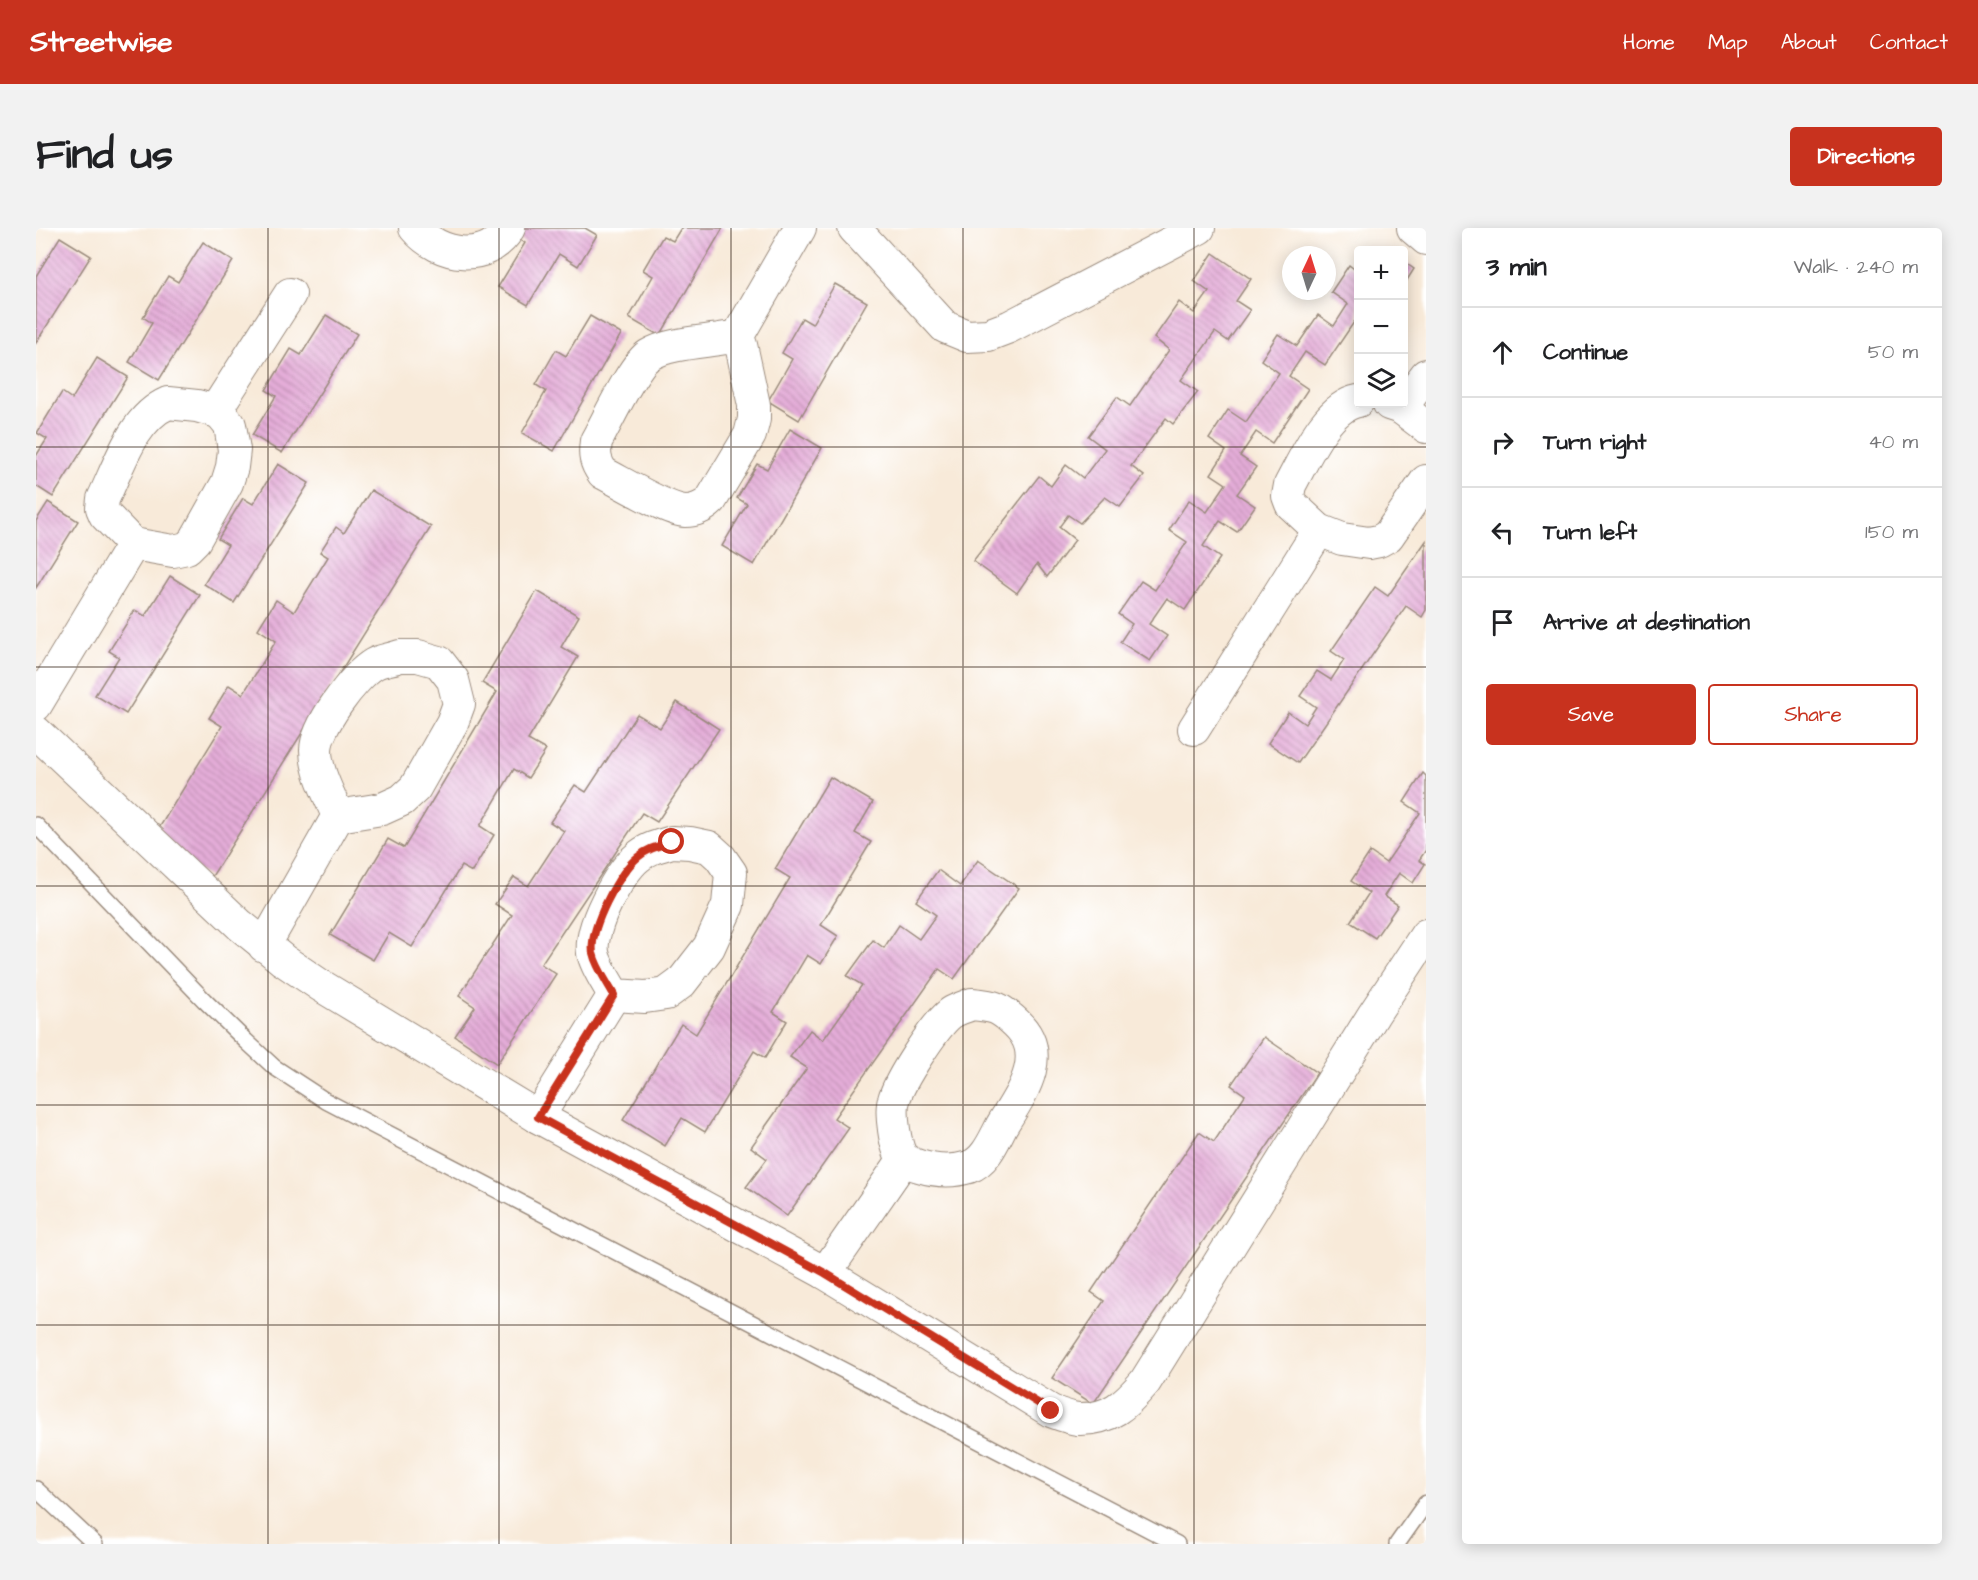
<!DOCTYPE html>
<html lang="en">
<head>
<meta charset="utf-8">
<style>
  :root { --surface:#fff; --page:#f2f2f2; --text:#202124; --muted:#757577; --line:#e0e0e0; --accent:#c8321e }
  body { margin:0; font-family:"Architects Daughter",sans-serif; background:var(--page); color:var(--text) }
  .controls { position:absolute; right:18px; top:18px; display:grid; overflow:hidden; border-radius:6px; box-shadow:0 3px 15px #0003 }
  .controls button { width:54px; height:54px; display:grid; place-items:center; padding:0; border:0; border-bottom:2px solid var(--line); background:var(--surface); color:var(--text); font:30px sans-serif }
  .compass { position:absolute; left:1246px; top:18px; width:54px; height:54px; border-radius:50%; background:var(--surface); box-shadow:0 3px 15px #0003; rotate:4deg }
  .stop { position:absolute; width:18px; height:18px; margin:-14px; border:4px solid #c8321e; border-radius:50%; background:#fff }
  .stop.end { background:#c8321e; border-color:#fff; box-shadow:0 2px 6px #0008 }
  .list { margin:0; padding:0; list-style:none }
  h2 { display:flex; justify-content:space-between; align-items:center; height:78px; margin:0; padding:0 24px; font-size:26px }
  h2 small { font-size:20px; font-weight:400; color:var(--muted) }
  .list li { display:grid; grid-template-columns:39px 1fr auto; gap:18px; align-items:center; box-sizing:border-box; height:90px; padding:0 24px; border-top:2px solid var(--line) }
  .list b { display:block; font-size:22px; white-space:nowrap }
  .list em { font-size:20px; font-style:normal; color:var(--muted) }
  .actions { display:flex; gap:12px; padding:18px 24px }
  .actions a { flex:1; padding:14px 0; border:2px solid var(--accent); border-radius:6px; text-align:center; font-size:21px; color:var(--accent) }
  .actions .main { background:var(--accent); color:#fff }
  .icon { flex:none; width:33px; height:33px; fill:none; stroke:currentColor; stroke-width:2; stroke-linecap:round; stroke-linejoin:round }
  .map { position:relative; flex:none; width:1390px; height:1316px; overflow:hidden; border-radius:6px }
  header { display:flex; align-items:center; gap:36px; box-sizing:border-box; height:84px; padding:0 30px; background:var(--accent); color:#fff }
  header strong { font-size:28px }
  nav { display:flex; gap:33px; margin-inline-start:auto; font-size:21px }
  .intro { display:flex; align-items:center; justify-content:space-between; box-sizing:border-box; height:144px; padding:0 36px }
  h1 { margin:0; font-size:42px }
  .button { padding:15px 27px; border-radius:6px; background:var(--accent); color:#fff; font-size:21px; font-weight:700 }
  main { display:flex; gap:36px; padding:0 36px }
  aside { flex:1; background:var(--surface); border-radius:6px; box-shadow:0 3px 15px #0003 }
  .map>svg:first-child { display:block }
  .building { fill:url(#building-back-hatch) }
  .lines { fill:none; stroke-linecap:round; stroke-linejoin:round }
  .lane-casing { stroke:#9a8a7c; stroke-width:18 }
  .street-casing { stroke:#9a8a7c; stroke-width:34 }
  .lane { stroke:#fff; stroke-width:15 }
  .street { stroke:#fff; stroke-width:32 }
  .route { stroke:#c8321e; stroke-width:8 }
  .grid { fill:none; stroke:#3b2a1e; stroke-width:1.5; stroke-opacity:0.55 }
</style>
</head>
<body>
<header>
<strong>Streetwise</strong>
<nav><a>Home</a><a>Map</a><a>About</a><a>Contact</a></nav>
</header>
<div class="intro"><h1>Find us</h1><a class="button">Directions</a></div>
<main>
<div class="map">
<svg width="1390" height="1316" viewBox="0 0 1390 1316">
  <defs>
    <pattern id="building-back-hatch" width="6" height="6" patternUnits="userSpaceOnUse" patternTransform="scale(1.5)"><rect width="6" height="6" fill="#e5add9"/><path d="M-1 5l2 2M0 0l6 6M5-1l2 2" fill="none" stroke="#bb8daf"/></pattern>
  </defs>
  <rect width="100%" height="100%" fill="#fff"/>
  <filter id="ink" filterUnits="userSpaceOnUse"><feTurbulence type="fractalNoise" baseFrequency=".0167" numOctaves="2"/><feDisplacementMap in="SourceGraphic" scale="12" xChannelSelector="R" yChannelSelector="G"/><feConvolveMatrix kernelMatrix="1 2 1 2 8 2 1 2 1" color-interpolation-filters="sRGB"/></filter>
  <filter id="wash" filterUnits="userSpaceOnUse"><feTurbulence type="fractalNoise" baseFrequency=".008" numOctaves="4" result="noise"/><feDisplacementMap in="SourceGraphic" scale="24" xChannelSelector="R" yChannelSelector="G"/><feGaussianBlur stdDeviation="1.35" result="paint"/><feColorMatrix in="noise" values="0 0 0 0 0 0 0 0 0 0 0 0 0 0 0 0 0 1.4 0 .05"/><feComposite in="paint" operator="in"/></filter>
  <g filter="url(#wash)">
    <rect width="100%" height="100%" fill="#f8ead9"/>
    <g id="blocks">
      <!-- building -->
      <g class="building">
        <polygon points="486,0 549,0 561,7 542,38 523,26 492,77 462,59 489,15 480,9"/>
        <polygon points="645,0 687,0 624,108 593,90 617,48 607,42 627,8 637,13"/>
        <polygon points="24,9 55,28 0,115 0,48"/>
        <polygon points="167,14 197,33 123,152 93,134 116,95 107,89 132,48 142,54"/>
        <polygon points="1177,25 1215,51 1200,73 1214,82 1192,113 1179,104 1145,152 1162,164 1137,196 1130,190 1095,238 1108,248 1084,279 1069,269 1044,295 1032,287 1023,299 1039,312 1011,349 1001,336 981,365 937,333 1003,248 1015,258 1030,237 1047,250 1069,221 1052,208 1081,169 1094,178 1133,122 1118,110 1143,74 1158,85 1173,64 1158,53"/>
        <polygon points="1368,34 1378,41 1368,57"/>
        <polygon points="1313,37 1322,44 1322,97 1318,94 1289,137 1269,124 1253,148 1272,161 1236,215 1220,204 1204,228 1220,239 1201,266 1219,278 1201,304 1184,293 1167,318 1184,330 1149,382 1131,370 1113,396 1131,408 1114,433 1084,414 1096,396 1082,386 1105,353 1119,362 1151,314 1133,302 1153,272 1171,284 1190,256 1175,246 1190,223 1173,211 1192,182 1210,194 1243,145 1225,132 1242,106 1261,118 1282,87 1298,98 1312,76 1295,64"/>
        <polygon points="799,56 831,74 763,192 732,173 756,131 746,125 766,90 776,96"/>
        <polygon points="290,87 321,106 246,225 216,207 240,168 230,162 255,121 265,127"/>
        <polygon points="554,88 585,106 518,223 486,205 510,163 500,157 520,122 530,128"/>
        <polygon points="61,130 92,149 17,269 0,258 0,228 11,211 1,205 26,164 36,171"/>
        <polygon points="754,201 786,220 718,337 686,318 711,276 701,270 721,236 731,241"/>
        <polygon points="242,236 273,255 198,375 168,356 192,317 182,311 207,270 217,276"/>
        <polygon points="335,262 395,299 175,650 115,613 186,498 173,490 193,457 207,466 240,413 222,401 240,372 258,384 292,329 284,324 300,299 308,305"/>
        <polygon points="12,274 42,293 0,360 0,293"/>
        <polygon points="1390,313 1390,382 1386,389 1370,378 1262,535 1232,515 1252,484 1269,496 1280,479 1264,468 1281,443 1295,452 1308,432 1295,423 1339,359 1352,368"/>
        <polygon points="134,348 164,367 90,486 59,467 83,429 73,423 99,382 109,388"/>
        <polygon points="501,363 543,388 525,419 542,429 492,512 510,522 492,550 478,541 444,598 458,607 436,644 425,638 376,719 353,705 337,732 294,707 352,611 368,620 461,464 446,455"/>
        <polygon points="641,474 683,501 621,594 606,585 505,736 520,746 461,836 419,808 439,779 423,768 476,687 459,676 478,649 492,658 528,603 514,594 539,557 550,564 601,486 624,500"/>
        <polygon points="1387,545 1390,548 1390,622 1383,632 1389,636 1377,655 1363,645 1348,668 1362,677 1339,710 1314,694 1333,665 1315,653 1334,624 1350,635 1384,585 1368,574"/>
        <polygon points="794,549 837,574 819,605 835,614 785,697 802,708 785,736 771,727 737,784 751,793 729,830 718,823 669,904 646,890 629,918 587,892 645,796 660,806 754,650 739,641"/>
        <polygon points="942,632 983,660 918,751 903,741 798,890 813,900 751,988 710,959 731,931 715,919 771,840 754,829 774,802 787,812 826,757 811,748 837,712 848,720 863,697 883,711 900,687 880,673 902,642 924,658"/>
        <polygon points="1228,809 1281,845 1057,1176 1016,1150 1068,1073 1055,1064 1163,904 1178,914 1209,867 1195,857"/>
      </g>
    </g>
  </g>
  <g filter="url(#ink)">
    <use href="#blocks" fill-opacity="0" stroke="#9a8a7c" stroke-width="1.5"/>
    <g class="lines">
      <!-- lane casing -->
      <g class="lane-casing">
        <g id="lane">
          <polyline points="0,597 169,773 210,813 238,839 290,873 1141,1316"/>
          <polyline points="0,1261 59,1316"/>
          <polyline points="1361,1316 1390,1275"/>
        </g>
      </g>
      <!-- street casing -->
      <g class="street-casing">
        <g id="street">
          <path d="M379,0c24,29 73,36 94,0"/>
          <polyline points="818,0 909,99 931,108 952,107 973,99 1163,0"/>
          <polyline points="1377,0 1390,11"/>
          <path d="M690,110l10,1 5,6 13,60v14l-4,16 -39,65c-7,7 -16,11 -26,11 -18,-1 -64,-29 -82,-38 -8,-11 -9,-18 -7,-32 11,-19 37,-76 53,-86 19,-12 55,-13 77,-17z"/>
          <polyline points="700,111 764,0"/>
          <path d="M1322,173c-32,6 -53,57 -68,84l-2,11 3,8 28,26 23,9 27,4 10,-2 9,-5 38,-55"/>
          <path d="M132,175l29,3 18,5 6,3 9,11 4,25 -2,17 -5,16 -32,57 -8,8 -14,3 -40,-7 -28,-29 -3,-7 1,-9c16,-33 30,-81 65,-96z"/>
          <polyline points="1353,176 1365,180 1390,199"/>
          <polyline points="1365,180 1390,147"/>
          <polyline points="179,183 254,66"/>
          <path d="M364,428h18l21,6 14,18 6,24 -7,19 -37,65 -13,12 -20,9 -44,7c-8,-20 -22,-44 -22,-66 0,-23 38,-74 58,-86 7,-4 18,-5 26,-8z"/>
          <polyline points="0,477 97,316"/>
          <polyline points="1158,501 1283,302"/>
          <path d="M0,504l204,193 43,35 37,25 218,132 287,156 226,138c8,3 18,7 27,8 32,1 48,-15 67,-37l229,-368 52,-79"/>
          <path d="M636,614l18,1 19,4 11,10 11,16 -3,32 -19,42 -28,36 -15,11 -21,3 -31,-2c-7,-13 -18,-28 -21,-42 -4,-25 26,-81 45,-96 10,-9 21,-11 34,-15z"/>
          <polyline points="228,718 302,588"/>
          <path d="M936,776c23,2 27,3 44,19 34,32 5,71 -14,102 -8,15 -16,36 -33,42 -16,5 -34,4 -50,-1 -4,-1 -13,-5 -16,-8 -8,-9 -13,-47 -9,-58 5,-19 41,-75 57,-87 6,-4 14,-6 21,-9z"/>
          <polyline points="502,889 578,767"/>
          <polyline points="789,1045 868,931"/>
        </g>
      </g>
      <!-- lane -->
      <use href="#lane" class="lane"/>
      <!-- street -->
      <use href="#street" class="street"/>
    </g>
  </g>
  <g class="lines" filter="url(#ink)">
    <!-- route -->
    <path class="route" d="M636,614c-13,4 -24,6 -34,15 -19,15 -49,72 -45,96 3,14 14,29 21,42l-76,122 287,156 226,138"/>
  </g>
  <!-- grid -->
  <path class="grid" d="M232,0v1316M463,0v1316M695,0v1316M927,0v1316M1158,0v1316M0,219h1390M0,439h1390M0,658h1390M0,877h1390M0,1097h1390"/>
</svg>
<div class="controls">
<button>+</button>
<button>−</button>
<button><svg class="icon" aria-label="layers" viewBox="0 0 24 24"><path d="M12 4l9 5-9 5-9-5zM3 14l9 5 9-5"/></svg></button>
</div>
<svg class="compass" viewBox="-18 -18 36 36"><path d="M0-13l5 13h-10z" fill="#e53935"/><path d="M0 13l5-13h-10z" fill="#757577"/></svg>
<div class="stop" style="left:636px;top:614px"></div>
<div class="stop end" style="left:1015px;top:1183px"></div>
</div>
<aside>
<h2>3 min<small>Walk · 240 m</small></h2>
<ul class="list">
<li><svg class="icon" aria-label="ahead" viewBox="0 0 24 24"><path d="M12 20V5M6 11l6-6 6 6"/></svg><div><b>Continue</b></div><em>50 m</em></li>
<li><svg class="icon" aria-label="right" viewBox="0 0 24 24"><path d="M7 20v-9h11M14 6l5 5-5 5"/></svg><div><b>Turn right</b></div><em>40 m</em></li>
<li><svg class="icon" aria-label="left" viewBox="0 0 24 24"><path d="M17 20v-9H6M10 6l-5 5 5 5"/></svg><div><b>Turn left</b></div><em>150 m</em></li>
<li><svg class="icon" aria-label="arrive" viewBox="0 0 24 24"><path d="M6 21V4h12l-3 4 3 4H6"/></svg><div><b>Arrive at destination</b></div></li>
</ul>
<div class="actions"><a class="main">Save</a><a>Share</a></div>
</aside>
</main>
</body>
</html>
